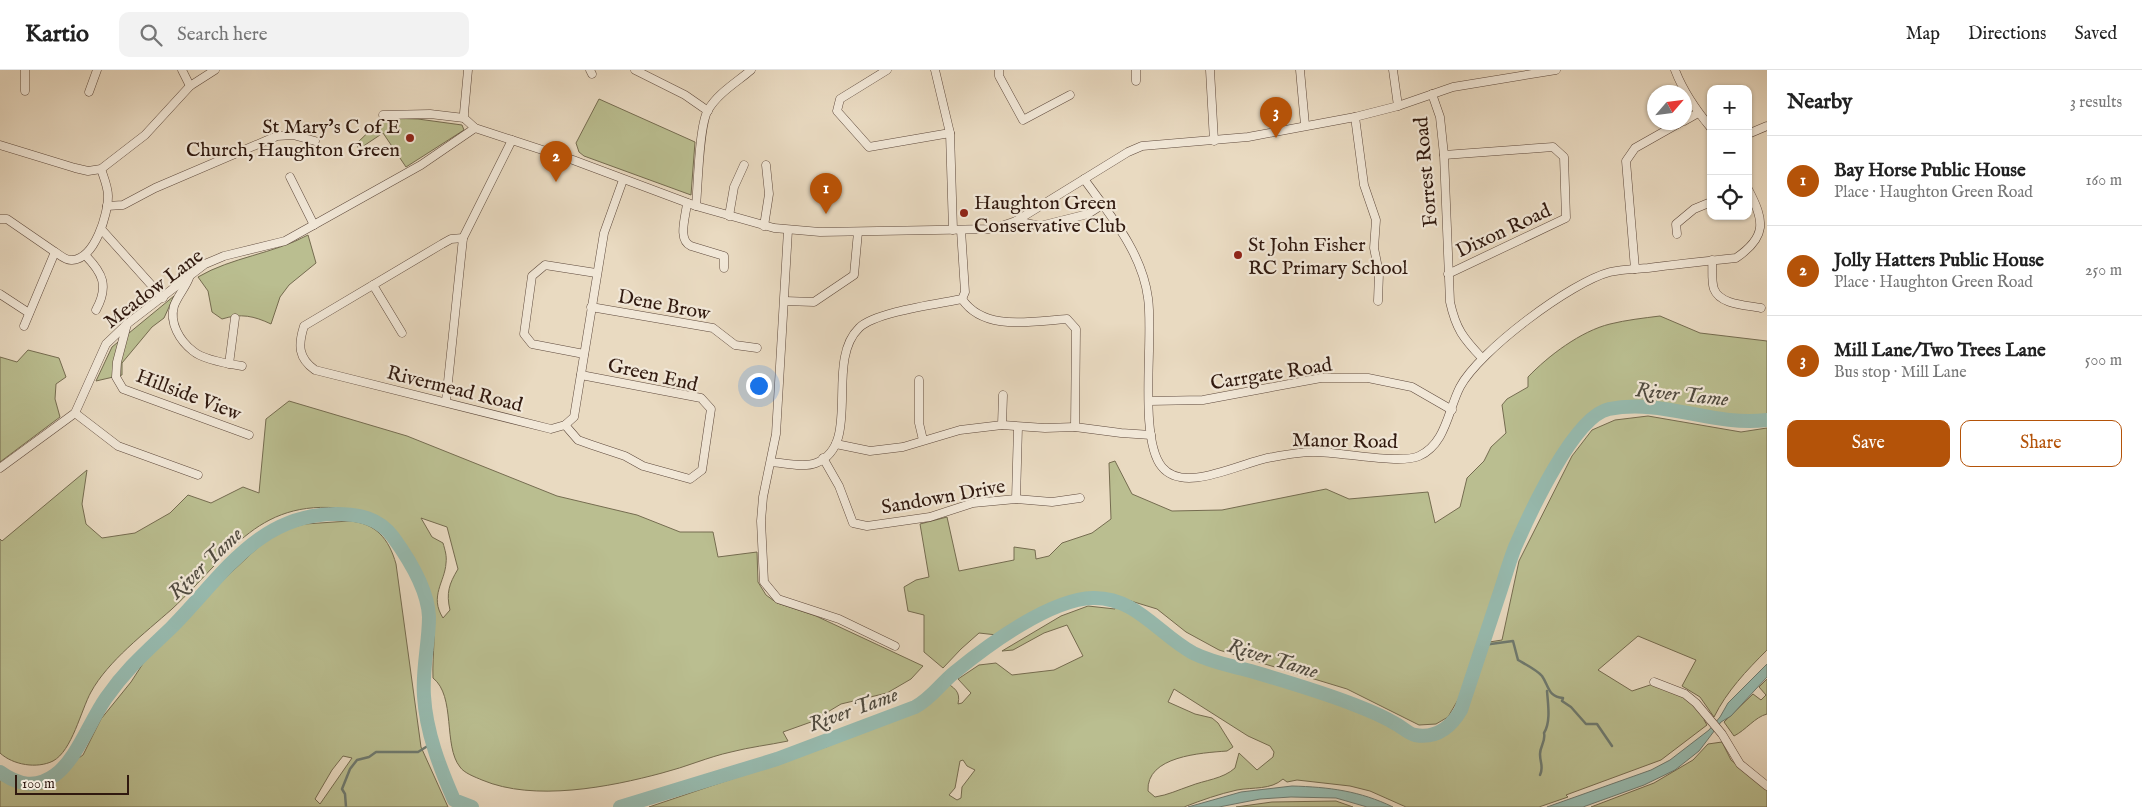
<!DOCTYPE html>
<html lang="en">
<head>
<meta charset="utf-8">
<style>
  :root { --surface:#fff; --page:#f2f2f2; --text:#222; --muted:#767676; --line:#e0e0e0; --accent:#b45309 }
  body { margin:0; font-family:"IM FELL English",serif; background:var(--page); color:var(--text) }
  .controls { position:absolute; right:15px; top:15px; display:grid; overflow:hidden; border-radius:10px; box-shadow:0 1px 4px #0004 }
  .controls button { width:45px; height:45px; display:grid; place-items:center; padding:0; border:0; border-bottom:1px solid var(--line); background:var(--surface); color:var(--text); font:25px sans-serif }
  .compass { position:absolute; left:1647px; top:15px; width:45px; height:45px; border-radius:50%; background:var(--surface); box-shadow:0 1px 4px #0004; rotate:62deg }
  .scale { position:absolute; left:15px; bottom:12px; width:114px; box-sizing:border-box; padding-left:5px; border:2px solid #30190f; border-top:0; font-size:14px; line-height:18px; white-space:nowrap; color:#30190f; -webkit-text-stroke:4px #f1e7d7; paint-order:stroke }
  .you { position:absolute; left:758px; top:315px; width:18px; height:18px; margin:-12px; border:4px solid #fff; border-radius:50%; background:#1a73e8; box-shadow:0 0 0 8px #1a73e833 }
  .badge { display:grid; place-items:center; width:32px; height:32px; border-radius:50%; background:var(--accent); color:#fff; font-size:16px; font-weight:700 }
  .pin { position:absolute; translate:-50% -41px; filter:drop-shadow(0 1px 2px #0008) }
  .pin::after { content:''; position:absolute; top:26px; width:18px; height:15px; background:inherit; clip-path:polygon(0 0,100% 0,50% 100%) }
  .list { margin:0; padding:0; list-style:none }
  h2 { display:flex; justify-content:space-between; align-items:center; height:65px; margin:0; padding:0 20px; font-size:21px }
  h2 small { font-size:16px; font-weight:400; color:var(--muted) }
  .list li { display:grid; grid-template-columns:32px 1fr auto; gap:15px; align-items:center; box-sizing:border-box; height:90px; padding:0 20px; border-top:1px solid var(--line) }
  .list b { display:block; font-size:19px; white-space:nowrap }
  .list p { margin:0; font-size:16px; white-space:nowrap; color:var(--muted) }
  .list em { font-size:16px; font-style:normal; color:var(--muted) }
  .actions { display:flex; gap:10px; padding:15px 20px }
  .actions a { flex:1; padding:11px 0; border:1px solid var(--accent); border-radius:10px; text-align:center; font-size:18px; color:var(--accent) }
  .actions .main { background:var(--accent); color:#fff }
  .icon { flex:none; width:28px; height:28px; fill:none; stroke:currentColor; stroke-width:2; stroke-linecap:round; stroke-linejoin:round }
  .map { position:relative; flex:none; width:1767px; height:737px; overflow:hidden }
  header { display:flex; align-items:center; gap:30px; box-sizing:border-box; height:70px; padding:0 25px; background:var(--surface); border-bottom:1px solid var(--line) }
  header strong { font-size:24px }
  nav { display:flex; gap:28px; margin-inline-start:auto; font-size:18px }
  .search { width:350px; height:45px; background:var(--page); display:flex; align-items:center; gap:12px; box-sizing:border-box; padding:0 18px; border-radius:10px; color:var(--muted); font-size:19px }
  main { display:flex }
  aside { flex:1; background:var(--surface) }
  .map>svg:first-child { display:block }
  .green { fill:#babe90; stroke:#756c50; fill-rule:evenodd }
  .water { fill:#97bbb0; stroke:#6e7a70 }
  .lines { fill:none; stroke-linecap:round; stroke-linejoin:round }
  .stream { stroke:#6e7a70; stroke-width:2.5 }
  .river { stroke:#97bbb0; stroke-width:14 }
  .minor-casing { stroke:#5e493c; stroke-width:9 }
  .minor { stroke:#f1e7d7; stroke-width:8 }
  .poi-dot { fill:#8f2418; stroke:#f1e7d7; stroke-width:2 }
  .labels { text-anchor:middle; stroke-width:4.5; stroke-linejoin:round; paint-order:stroke }
  .poi-label { font-size:20px; fill:#30190f; stroke:#f1e7d7; text-anchor:start }
  .street-label { font-size:20px; fill:#30190f; stroke:#f1e7d7 }
  .water-label { font-size:21px; font-style:italic; fill:#4f4a3f; stroke:#f1e7d7 }
</style>
</head>
<body>
<header>
<strong>Kartio</strong>
<div class="search"><svg class="icon" aria-label="search" viewBox="0 0 24 24"><circle cx="10" cy="10" r="6"/><path d="M15 15l6 6"/></svg>Search here</div>
<nav><a>Map</a><a>Directions</a><a>Saved</a></nav>
</header>
<main>
<div class="map">
<svg width="1767" height="737" viewBox="0 0 1767 737">
  <rect width="100%" height="100%" fill="#e9dac1"/>
  <filter id="stains"><feTurbulence type="fractalNoise" baseFrequency=".004" numOctaves="4"/><feColorMatrix values="0 0 0 0 .2 0 0 0 0 .09 0 0 0 0 .02 0 0 0 .5 -.17"/></filter>
  <radialGradient id="worn" r=".72"><stop offset=".6" stop-color="#630" stop-opacity="0"/><stop offset="1" stop-color="#630" stop-opacity=".3"/></radialGradient>
  <!-- green -->
  <g class="green">
    <polygon points="599,29 695,72 691,125 584,86 579,82 576,73"/>
    <polygon points="383,48 418,49 462,55 464,60 406,97 383,63 359,79 356,74"/>
    <path d="M308,165l8,28 -27,22 -9,12 -9,27c-17,-8 -30,-11 -49,-5l-10,-7 -4,-21 -10,-14c34,-20 75,-23 110,-42z"/>
    <polygon points="174,226 164,248 152,257 122,293 122,305 96,311 112,277"/>
    <path d="M1660,246l40,17 67,8v79c-42,6 -76,-9 -116,-13 -16,-1 -39,-2 -53,5 -33,18 -81,131 -94,168l-4,-3 -41,121 -11,19 -12,7 -17,1 -72,-36 -128,-39 -33,-18 -29,-23 -49,-15 -2,5 -27,1 -18,5 -55,31 -27,-3 -18,16 -18,19 -19,-16v-37l-16,-4 -4,-24 12,-7 13,-3 -9,-53 27,-7 12,54 55,-11v-13l21,3 1,9 13,-3 13,-13 30,-10 19,-14 -2,-56 6,-2 17,33 40,17 50,-1 104,-21 23,10 79,-7 7,31 25,-16 7,-29 17,-17 7,-14 15,-14 -4,-28 5,-6 21,-12v-10c20,-21 53,-46 82,-53 16,-4 34,-6 50,-8z"/>
    <polygon points="28,280 59,288 66,307 56,314 55,329 60,347 0,392 0,287 17,292"/>
    <path d="M289,331l118,35 150,60 80,19 43,17h33l5,25 39,-5 1,30 8,13 11,8 39,13 107,50 -12,13 -24,14 -46,11 -30,18 -28,10 5,9c-19,4 -38,6 -57,11 -23,5 -45,15 -69,21 -52,14 -128,29 -180,7 -7,-3 -18,-7 -22,-13 -17,-21 -4,-71 -27,-89 -1,-24 4,-49 -1,-72 -3,-18 -31,-69 -44,-82 -9,-9 -23,-12 -35,-14 -94,-16 -122,44 -181,99 -27,24 -64,52 -81,83 -10,18 -19,59 -38,69 -16,8 -40,4 -53,-8v-214l2,2 85,-71 -5,34 4,20 16,14 33,-5 35,-20 18,-18 23,8 32,-16 16,6 7,-74zM421,448l26,9 11,42c-9,15 -12,24 -8,41l-7,8c-14,-22 2,-36 3,-55 1,-7 -1,-13 -3,-20l-11,-6z"/>
    <path d="M1648,346l93,16 26,-4v222c-21,21 -40,41 -53,67l-14,-20 -18,-11 14,-26 -58,-24 -40,34 34,21 24,-8 29,11 21,23 -2,3 3,5 -46,35 -95,35 2,2 -29,10h-133l-36,-16 -20,-5 -53,-6 -10,2 -4,-3c-12,11 -30,8 -46,11 -18,4 -35,10 -53,17h-535l180,-61 -2,-5 88,-34 10,-5 19,-21c10,7 17,10 14,23l4,-1 9,-10 -13,-14 21,-14 17,-2 16,12 42,-5 29,-14 -16,-31 -23,8 -31,17 -11,1 59,-35 27,-10 27,3 -1,-8 24,10 14,10 16,17 37,20 97,28 27,10 66,27 19,12 22,-1 18,-12 7,-12 22,-67 19,-3 17,-79 53,-105 20,-26 23,-10zM1174,619l74,47 22,10 4,6 -1,5 -16,13 -18,-17 -4,15c-12,11 -30,12 -45,18 -12,4 -22,9 -35,11l-7,-6c-2,-35 53,-38 79,-40l6,-4 -15,-24 -6,-5 -17,-4 -27,-12zM963,690l4,6 8,4 -13,17 -1,11 -4,2 -8,-5 6,-7 5,-27z"/>
    <path d="M349,451c27,2 40,18 47,43l25,183 27,60h-448v-33c27,18 50,12 68,-14l5,2 10,-7 18,-36 30,-37 13,-20 76,-79 47,-44 19,-10 19,-5zM343,686l9,2 -32,46 -5,-5 17,-29z"/>
    <path d="M1767,609v35c-12,3 -21,16 -33,22l-10,-14 29,-28 8,6 5,-5 -7,-8z"/>
    <polygon points="1722,672 1731,690 1767,720 1767,737 1591,737 1654,713 1693,690 1708,674"/>
    <polygon points="1336,731 1353,737 1236,737 1272,732"/>
  </g>
  <!-- water -->
  <g class="water">
    <polygon points="1767,594 1767,607 1731,646 1721,652 1699,681 1675,700 1644,715 1583,737 1547,737 1651,700 1670,690 1709,660 1720,647 1728,633"/>
    <path d="M1292,716c37,1 68,5 101,21h-26l-31,-9 -45,-1 -31,2 -41,8h-31l53,-15z"/>
  </g>
  <g class="lines">
    <!-- stream -->
    <g class="stream">
      <path d="M1483,575l30,-4 5,19c7,4 19,10 24,16 7,10 6,21 21,22l-1,3 9,6 15,17h11l15,22"/>
      <path d="M1540,705c4,-8 0,-12 0,-21 0,-8 6,-13 4,-21 7,-11 4,-29 3,-42"/>
      <polyline points="346,737 345,724 342,719 350,699 357,690 369,687 376,682 418,682 434,672"/>
    </g>
    <!-- river -->
    <g class="river">
      <path d="M0,702c18,13 36,17 55,3 21,-15 35,-54 51,-77 20,-29 40,-46 65,-70 50,-50 86,-114 165,-114 23,0 43,4 57,23 16,22 35,52 36,80 0,26 -7,52 -5,79 2,36 16,72 30,104l18,7"/>
      <path d="M620,737l157,-48 138,-52c16,-8 26,-24 40,-35 33,-27 95,-73 138,-74 43,-1 65,36 100,55 20,10 40,13 61,19 34,10 68,20 101,33 13,5 28,11 41,19 6,3 13,10 19,11 22,4 36,-8 46,-25 12,-36 24,-72 36,-109 6,-17 11,-36 18,-54 14,-32 59,-131 94,-138 53,-11 104,18 158,11"/>
    </g>
    <!-- minor casing -->
    <g class="minor-casing">
      <g id="minor">
        <polyline points="182,0 190,16"/>
        <polyline points="468,0 464,43 464,48 475,58 573,90 696,136 774,158 820,162 993,159 1016,151 1128,82 1142,76 1248,67 1355,47 1398,36 1453,17 1556,0"/>
        <polyline points="590,0 592,4"/>
        <polyline points="635,0 685,25 708,41"/>
        <polyline points="887,0 840,29 837,41 869,77 950,63"/>
        <polyline points="935,0 950,63 953,160"/>
        <polyline points="999,0 999,6 1023,50 1070,25"/>
        <polyline points="1136,0 1136,11"/>
        <polyline points="1210,0 1214,71"/>
        <polyline points="1300,0 1305,55"/>
        <polyline points="1393,0 1398,36"/>
        <path d="M1675,0c8,21 21,40 36,58"/>
        <polyline points="25,21 25,0"/>
        <polyline points="89,22 97,0"/>
        <path d="M1432,24l8,23 4,38 6,147c6,27 13,36 32,56"/>
        <polyline points="383,45 430,44 464,48"/>
        <polyline points="1355,47 1364,115 1376,150 1374,178 1379,203 1378,231"/>
        <polyline points="1684,51 1698,43"/>
        <polyline points="1748,64 1767,56"/>
        <polyline points="0,75 75,98 88,101 101,99 145,65 190,16 215,0"/>
        <polyline points="1444,85 1553,77 1564,87 1566,148 1448,204"/>
        <polyline points="290,107 314,155"/>
        <path d="M1084,109c26,36 58,73 64,119 6,40 -10,140 14,169 23,28 81,-6 111,-10 12,-2 26,-5 39,-5 25,-1 87,13 107,4 27,-12 29,-46 41,-69 19,-36 111,-105 150,-115 12,-3 26,-3 38,-4 30,-4 59,-7 88,-10 31,-21 29,-37 12,-69"/>
        <path d="M687,133c-1,13 -10,37 4,43l33,10v12"/>
        <polyline points="107,136 123,135 155,118 277,66 293,65 315,71"/>
        <path d="M696,136c2,-21 3,-81 12,-96 10,-17 29,-28 43,-40"/>
        <polyline points="729,146 734,117 744,95"/>
        <polyline points="0,149 7,149 55,182 24,256"/>
        <polyline points="1016,151 1040,156 1088,144 1102,135"/>
        <polyline points="764,156 769,124 766,95"/>
        <polyline points="102,160 163,228"/>
        <polyline points="788,160 776,364 763,427 761,451 764,512 778,529 839,549 895,576"/>
        <polyline points="1677,164 1676,154 1694,139 1711,132"/>
        <path d="M463,168l-12,1 -9,5 -138,82c-6,19 -6,32 11,44l236,59 14,-4 9,-8 30,-184 19,-53"/>
        <path d="M55,182c5,3 11,9 17,8 23,-1 36,-46 36,-64 0,-9 -4,-18 -7,-27"/>
        <path d="M85,185c18,18 24,31 11,55"/>
        <path d="M1712,190c1,9 -1,21 2,29 6,16 33,16 47,19"/>
        <polyline points="1635,199 1626,91 1635,78 1681,52"/>
        <path d="M189,208c-4,10 -12,19 -15,28 -5,17 6,35 19,45 9,8 36,13 49,15"/>
        <polyline points="373,215 402,263"/>
        <polyline points="0,224 29,243"/>
        <path d="M962,229c22,33 70,22 105,20l9,10 -1,98"/>
        <polyline points="785,231 814,232 854,205 858,162"/>
        <polyline points="591,237 713,258 735,275 757,278"/>
        <polyline points="127,254 117,292 116,307 123,319 249,365"/>
        <polyline points="584,284 532,274 524,264 532,206 545,195 596,203"/>
        <polyline points="229,294 235,248"/>
        <polyline points="919,310 919,353 923,370"/>
        <polyline points="446,331 463,168 512,70"/>
        <polyline points="1149,331 1203,330 1321,308 1368,308 1412,317 1452,340"/>
        <polyline points="75,343 118,376 198,405"/>
        <polyline points="565,355 578,370 592,375 625,386 643,396 690,409 702,400 711,339 701,328 581,305"/>
        <polyline points="1002,355 1003,325"/>
        <polyline points="836,374 870,381 903,377 960,360 1002,355 1045,358 1075,357 1121,363 1151,365"/>
        <polyline points="823,388 839,416 853,453 867,456 930,447 973,433 1016,429 1052,432 1080,428"/>
        <path d="M771,392c13,1 33,6 45,1 47,-18 8,-101 43,-135 16,-16 79,-24 103,-29l3,-7 -4,-62"/>
        <polyline points="0,398 75,343 106,274 127,254 205,194 224,186 285,171 421,95 475,58"/>
        <polyline points="1016,429 1018,357"/>
        <polyline points="1654,612 1685,624 1696,633 1722,664 1740,694 1767,716"/>
      </g>
    </g>
    <!-- minor -->
    <use href="#minor" class="minor"/>
  </g>
  <!-- markers -->
  <g class="poi-dot">
    <circle cx="410" cy="68" r="5"/>
    <circle cx="964" cy="143" r="5"/>
    <circle cx="1238" cy="185" r="5"/>
  </g>
  <g class="labels">
    <!-- poi labels -->
    <g class="poi-label">
      <text x="400" y="63" text-anchor="end">St Mary's C of E<tspan x="400" dy="23">Church, Haughton Green</tspan></text>
      <text x="974" y="139">Haughton Green<tspan x="974" dy="23">Conservative Club</tspan></text>
      <text x="1248" y="181">St John Fisher<tspan x="1248" dy="23">RC Primary School</tspan></text>
    </g>
    <!-- street labels -->
    <g class="street-label">
      <text transform="translate(1425 102) rotate(-95)" y="7">Forrest Road</text>
      <text transform="translate(1503 160) rotate(-25)" y="7">Dixon Road</text>
      <text transform="translate(153 218) rotate(-37)" y="7">Meadow Lane</text>
      <text transform="translate(664 234) rotate(11)" y="7">Dene Brow</text>
      <text transform="translate(1271 303) rotate(-9)" y="7">Carrgate Road</text>
      <text transform="translate(653 304) rotate(13)" y="7">Green End</text>
      <text transform="translate(455 318) rotate(14)" y="7">Rivermead Road</text>
      <text transform="translate(189 324) rotate(21)" y="7">Hillside View</text>
      <text transform="translate(1345 370) rotate(1)" y="7">Manor Road</text>
      <text transform="translate(943 426) rotate(-10)" y="7">Sandown Drive</text>
    </g>
    <!-- water labels -->
    <g class="water-label">
      <text transform="translate(1682 324) rotate(6)" y="7">River Tame</text>
      <text transform="translate(205 493) rotate(-44)" y="7">River Tame</text>
      <text transform="translate(1273 588) rotate(17)" y="7">River Tame</text>
      <text transform="translate(853 639) rotate(-20)" y="7">River Tame</text>
    </g>
  </g>
  <rect width="100%" height="100%" filter="url(#stains)"/>
  <rect width="100%" height="100%" fill="url(#worn)"/>
</svg>
<div class="controls">
<button>+</button>
<button>−</button>
<button><svg class="icon" aria-label="locate" viewBox="0 0 24 24"><circle cx="12" cy="12" r="6"/><path d="M12 2v4M12 18v4M2 12h4M18 12h4"/></svg></button>
</div>
<svg class="compass" viewBox="-18 -18 36 36"><path d="M0-13l5 13h-10z" fill="#e53935"/><path d="M0 13l5-13h-10z" fill="#767676"/></svg>
<div class="scale">100 m</div>
<div class="you"></div>
<div class="pin badge" style="left:826px;top:144px">1</div>
<div class="pin badge" style="left:556px;top:112px">2</div>
<div class="pin badge" style="left:1276px;top:68px">3</div>
</div>
<aside>
<h2>Nearby<small>3 results</small></h2>
<ul class="list">
<li><span class="badge">1</span><div><b>Bay Horse Public House</b><p>Place · Haughton Green Road</p></div><em>160 m</em></li>
<li><span class="badge">2</span><div><b>Jolly Hatters Public House</b><p>Place · Haughton Green Road</p></div><em>250 m</em></li>
<li><span class="badge">3</span><div><b>Mill Lane/Two Trees Lane</b><p>Bus stop · Mill Lane</p></div><em>500 m</em></li>
</ul>
<div class="actions"><a class="main">Save</a><a>Share</a></div>
</aside>
</main>
</body>
</html>
